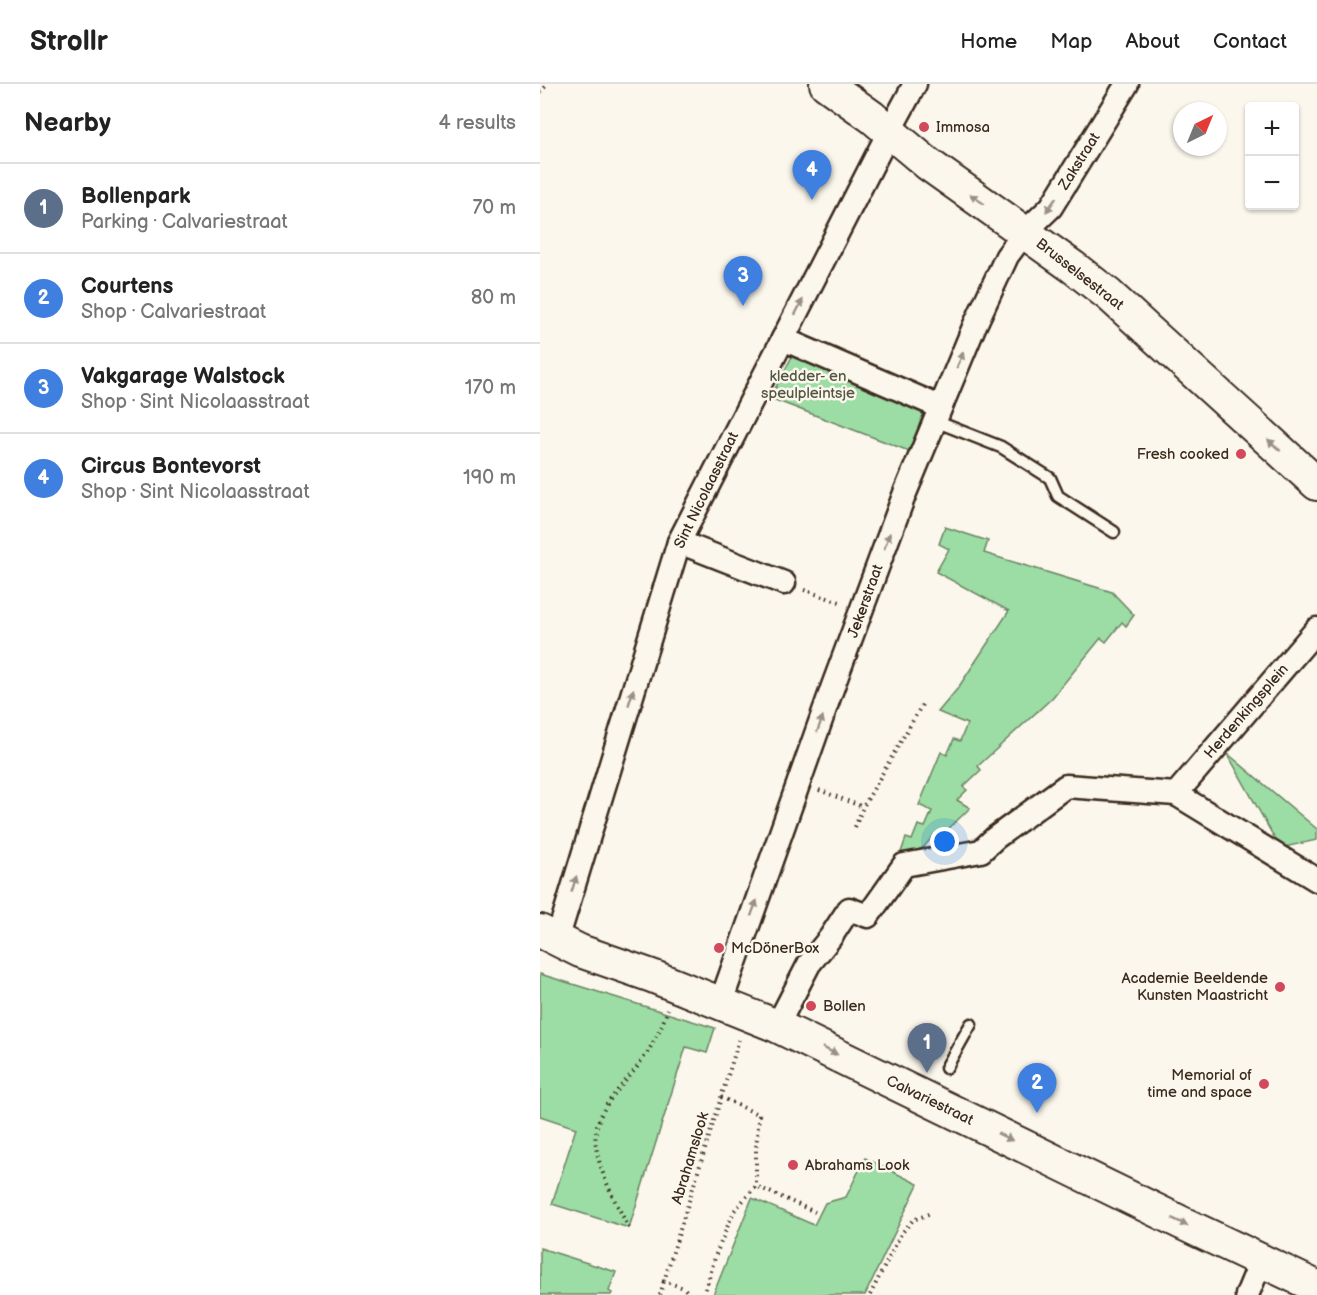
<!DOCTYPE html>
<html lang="en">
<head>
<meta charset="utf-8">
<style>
  :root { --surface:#fff; --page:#f6f6f6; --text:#222; --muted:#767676; --line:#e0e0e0; --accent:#d93025 }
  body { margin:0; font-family:"Balsamiq Sans",sans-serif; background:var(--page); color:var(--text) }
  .controls { position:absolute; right:18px; top:18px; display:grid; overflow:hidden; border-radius:6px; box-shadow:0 2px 4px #0004 }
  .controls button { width:54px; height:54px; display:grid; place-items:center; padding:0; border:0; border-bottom:2px solid var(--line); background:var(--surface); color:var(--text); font:30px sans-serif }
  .compass { position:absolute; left:633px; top:18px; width:54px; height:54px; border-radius:50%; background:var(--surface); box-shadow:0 2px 4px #0004; rotate:43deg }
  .you { position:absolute; left:405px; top:758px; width:21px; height:21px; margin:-15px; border:4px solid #fff; border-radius:50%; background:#1a73e8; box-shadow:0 0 0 9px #1a73e833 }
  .badge { display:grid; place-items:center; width:39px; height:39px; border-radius:50%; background:var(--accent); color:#fff; font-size:20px; font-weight:700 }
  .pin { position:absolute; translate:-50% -50px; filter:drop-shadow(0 2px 3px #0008) }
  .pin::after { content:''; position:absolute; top:32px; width:21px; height:18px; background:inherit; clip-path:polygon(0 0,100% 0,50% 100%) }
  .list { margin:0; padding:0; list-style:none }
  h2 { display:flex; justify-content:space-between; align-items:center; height:78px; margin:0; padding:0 24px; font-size:26px }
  h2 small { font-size:20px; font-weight:400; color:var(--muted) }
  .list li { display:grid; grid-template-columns:39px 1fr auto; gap:18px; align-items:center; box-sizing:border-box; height:90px; padding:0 24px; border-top:2px solid var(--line) }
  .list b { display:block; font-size:22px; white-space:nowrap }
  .list p { margin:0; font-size:20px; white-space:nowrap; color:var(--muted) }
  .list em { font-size:20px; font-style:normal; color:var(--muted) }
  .map { position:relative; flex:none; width:777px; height:1211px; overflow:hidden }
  header { display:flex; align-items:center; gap:36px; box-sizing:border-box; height:84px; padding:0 30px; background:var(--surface); border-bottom:2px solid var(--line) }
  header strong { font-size:28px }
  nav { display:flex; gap:33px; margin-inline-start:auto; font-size:21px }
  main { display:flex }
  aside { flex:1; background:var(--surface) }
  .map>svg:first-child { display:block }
  .green { fill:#9cdca5; stroke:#6c8362; stroke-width:1.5 }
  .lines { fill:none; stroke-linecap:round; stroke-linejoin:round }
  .lane-casing { stroke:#3b2a1e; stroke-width:15 }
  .street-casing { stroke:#3b2a1e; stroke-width:27 }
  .secondary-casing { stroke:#3b2a1e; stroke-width:36 }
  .path { stroke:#3b2a1e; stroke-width:4; stroke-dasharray:1.5 4.5; stroke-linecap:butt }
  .lane { stroke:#fbf7ec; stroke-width:10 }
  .street { stroke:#fbf7ec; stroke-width:22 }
  .secondary { stroke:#fbf7ec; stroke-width:32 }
  .oneway { fill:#9b9085 }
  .poi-dot { fill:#d1495b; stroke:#fbf7ec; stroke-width:2 }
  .labels { text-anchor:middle; stroke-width:5; stroke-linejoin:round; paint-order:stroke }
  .poi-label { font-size:15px; fill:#3b2a1e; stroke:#fbf7ec; text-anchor:start }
  .street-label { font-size:15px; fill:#3b2a1e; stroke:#fbf7ec }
  .park-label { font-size:15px; fill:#535640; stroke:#fbf7ec }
</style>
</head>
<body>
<header>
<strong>Strollr</strong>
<nav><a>Home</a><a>Map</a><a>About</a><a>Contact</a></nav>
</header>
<main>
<aside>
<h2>Nearby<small>4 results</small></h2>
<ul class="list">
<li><span class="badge" style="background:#5c6f8a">1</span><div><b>Bollenpark</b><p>Parking · Calvariestraat</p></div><em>70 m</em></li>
<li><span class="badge" style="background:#3f7fe0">2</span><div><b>Courtens</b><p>Shop · Calvariestraat</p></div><em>80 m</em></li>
<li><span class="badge" style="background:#3f7fe0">3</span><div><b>Vakgarage Walstock</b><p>Shop · Sint Nicolaasstraat</p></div><em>170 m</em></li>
<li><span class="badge" style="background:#3f7fe0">4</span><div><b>Circus Bontevorst</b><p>Shop · Sint Nicolaasstraat</p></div><em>190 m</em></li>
</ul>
</aside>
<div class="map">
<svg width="777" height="1211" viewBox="0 0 777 1211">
  <rect width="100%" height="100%" fill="#fbf7ec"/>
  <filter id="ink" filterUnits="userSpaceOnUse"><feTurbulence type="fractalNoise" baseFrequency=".0167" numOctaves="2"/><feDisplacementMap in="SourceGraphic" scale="12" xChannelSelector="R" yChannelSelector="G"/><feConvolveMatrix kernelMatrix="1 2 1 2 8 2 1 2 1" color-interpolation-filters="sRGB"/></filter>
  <g filter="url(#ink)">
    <!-- green -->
    <g class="green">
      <polygon points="255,267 385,326 369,367 230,314"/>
      <polygon points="405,443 448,457 444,469 572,508 594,531 586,542 582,538 566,558 561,554 512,614 438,682 441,686 423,703 427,706 417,716 430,724 401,752 394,751 384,763 366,773 360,771 366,754 372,756 378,741 385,743 392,727 379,721 401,668 407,671 414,655 420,657 427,640 398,628 418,604 469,527 396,488 409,465 399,460"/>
      <polygon points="687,669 777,745 777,756 740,764"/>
      <polygon points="0,890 175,944 167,969 146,963 89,1144 12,1120 36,1044 0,1032"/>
      <polygon points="325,1074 378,1100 325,1211 173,1211 212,1114 274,1141 285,1119 306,1113"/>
      <polygon points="0,1164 76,1188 69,1207 72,1209 71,1211 0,1211"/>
    </g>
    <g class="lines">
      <!-- lane casing -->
      <g class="lane-casing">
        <g id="lane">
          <polyline points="395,337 461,363 510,394 518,412 574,448"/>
          <polyline points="406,984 431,940"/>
        </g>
      </g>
      <!-- street casing -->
      <g class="street-casing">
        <g id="street">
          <polyline points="243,255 400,323"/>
          <polyline points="139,458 244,499"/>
          <polyline points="777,545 636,710 777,796"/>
          <polyline points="17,856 139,458 349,48 375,0"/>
          <polyline points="181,918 293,602 365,409 434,243 467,172 485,148 511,123 587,0"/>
          <polyline points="237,942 269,880 290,854 309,825 328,832 364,781 441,767 455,754 526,702 636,710"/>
          <polyline points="707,1211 721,1177"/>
        </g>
      </g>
      <!-- secondary casing -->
      <g class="secondary-casing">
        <g id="secondary">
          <polyline points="286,0 332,33 388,80 533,183 569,211 777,400"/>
          <polyline points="0,847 40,867 112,892 237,942 642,1139 777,1203"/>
        </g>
      </g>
      <!-- path -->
      <g class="path">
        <polyline points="0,8 8,0"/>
        <polyline points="264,506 303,519"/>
        <polyline points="279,706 323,723"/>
        <polyline points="315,743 323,723 383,619"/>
        <polyline points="181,1013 219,1031 216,1064 216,1102"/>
        <path d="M89,1144c-13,-25 -29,-53 -33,-82 -5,-37 29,-60 47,-87 11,-16 19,-33 25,-50"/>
        <polyline points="120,1211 124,1197"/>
        <polyline points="150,1211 144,1204 124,1197 199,956"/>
        <polyline points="164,1211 176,1170 194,1127 216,1102 275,1128"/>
        <polyline points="330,1211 361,1150 373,1136 389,1130"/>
      </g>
      <!-- lane -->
      <use href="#lane" class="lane"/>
      <!-- street -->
      <use href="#street" class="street"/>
      <!-- secondary -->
      <use href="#secondary" class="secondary"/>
    </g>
    <!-- one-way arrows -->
    <defs><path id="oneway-solid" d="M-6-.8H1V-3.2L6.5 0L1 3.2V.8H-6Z" transform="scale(1.5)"/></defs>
    <g class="oneway">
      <use href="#oneway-solid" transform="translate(437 115) rotate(-145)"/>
      <use href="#oneway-solid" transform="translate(511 121) rotate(126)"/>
      <use href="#oneway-solid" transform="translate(259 223) rotate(-63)"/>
      <use href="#oneway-solid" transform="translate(420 276) rotate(-67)"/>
      <use href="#oneway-solid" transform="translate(734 361) rotate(-138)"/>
      <use href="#oneway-solid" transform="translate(347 457) rotate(-70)"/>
      <use href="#oneway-solid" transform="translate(91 613) rotate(-73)"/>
      <use href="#oneway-solid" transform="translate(280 640) rotate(-70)"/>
      <use href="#oneway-solid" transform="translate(34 800) rotate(-73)"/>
      <use href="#oneway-solid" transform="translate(214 824) rotate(-70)"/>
      <use href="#oneway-solid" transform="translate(290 967) rotate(26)"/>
      <use href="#oneway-solid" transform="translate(465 1053) rotate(26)"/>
      <use href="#oneway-solid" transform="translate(640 1138) rotate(26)"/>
    </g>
  </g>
  <!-- markers -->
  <g class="poi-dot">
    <circle cx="384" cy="43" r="6"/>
    <circle cx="701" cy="370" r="6"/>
    <circle cx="179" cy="864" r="6"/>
    <circle cx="740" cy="903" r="6"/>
    <circle cx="271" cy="922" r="6"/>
    <circle cx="724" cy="1000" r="6"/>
    <circle cx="253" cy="1081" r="6"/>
  </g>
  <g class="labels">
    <!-- poi labels -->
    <g class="poi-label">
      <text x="396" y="48">Immosa</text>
      <text x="689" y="375" text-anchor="end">Fresh cooked</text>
      <text x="191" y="869">McDönerBox</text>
      <text x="728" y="899" text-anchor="end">Academie Beeldende<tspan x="728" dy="17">Kunsten Maastricht</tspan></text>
      <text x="283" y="927">Bollen</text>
      <text x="712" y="996" text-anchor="end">Memorial of<tspan x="712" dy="17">time and space</tspan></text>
      <text x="265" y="1086">Abrahams Look</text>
    </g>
    <!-- street labels -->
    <g class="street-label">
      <text transform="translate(539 77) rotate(-58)" y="5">Zakstraat</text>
      <text transform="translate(540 190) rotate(38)" y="5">Brusselsestraat</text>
      <text transform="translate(166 406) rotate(-64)" y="5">Sint Nicolaasstraat</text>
      <text transform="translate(325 517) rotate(-70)" y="5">Jekerstraat</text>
      <text transform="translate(706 627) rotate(-49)" y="5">Herdenkingsplein</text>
      <text transform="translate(390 1016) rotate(26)" y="5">Calvariestraat</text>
      <text transform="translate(150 1074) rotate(-73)" y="5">Abrahamslook</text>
    </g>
    <!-- park labels -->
    <g class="park-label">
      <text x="268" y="297">kledder- en<tspan x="268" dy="17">speulpleintsje</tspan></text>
    </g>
  </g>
</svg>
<div class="controls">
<button>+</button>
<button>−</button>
</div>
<svg class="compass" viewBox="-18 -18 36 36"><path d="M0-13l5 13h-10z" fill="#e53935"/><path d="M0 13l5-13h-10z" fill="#767676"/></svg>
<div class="you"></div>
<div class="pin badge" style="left:387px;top:989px;background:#5c6f8a">1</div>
<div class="pin badge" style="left:497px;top:1029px;background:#3f7fe0">2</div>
<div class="pin badge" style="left:203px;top:222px;background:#3f7fe0">3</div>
<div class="pin badge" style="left:272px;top:116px;background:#3f7fe0">4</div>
</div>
</main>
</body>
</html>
